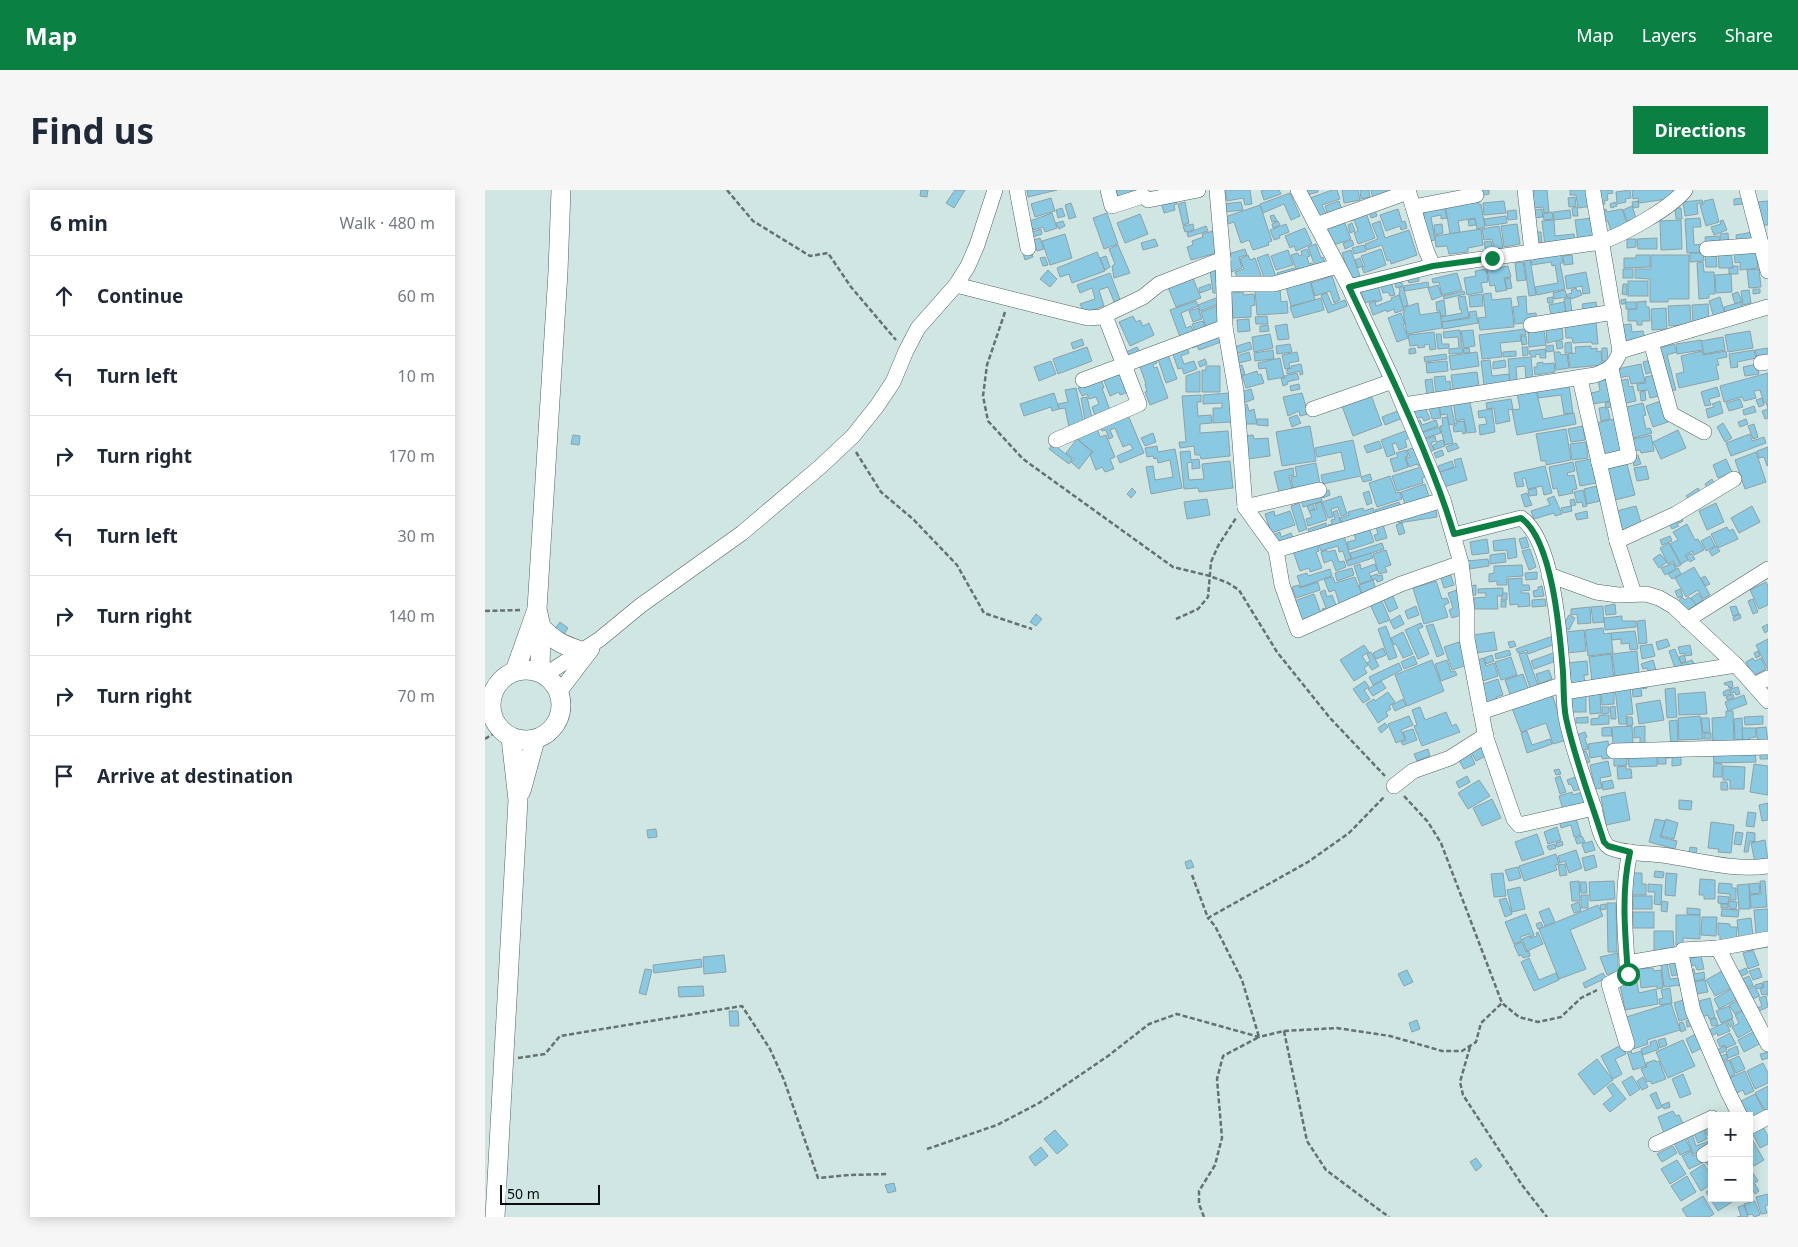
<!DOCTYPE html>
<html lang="en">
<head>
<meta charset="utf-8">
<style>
  :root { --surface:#fff; --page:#f6f6f7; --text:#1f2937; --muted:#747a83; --line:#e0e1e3; --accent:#0b8043 }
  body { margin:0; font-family:"Noto Sans",sans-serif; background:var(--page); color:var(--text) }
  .controls { position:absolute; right:15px; bottom:15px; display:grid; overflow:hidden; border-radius:0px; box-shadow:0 2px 12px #0003 }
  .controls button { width:45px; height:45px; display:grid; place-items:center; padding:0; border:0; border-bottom:1px solid var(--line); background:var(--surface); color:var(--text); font:25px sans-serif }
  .scale { position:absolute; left:15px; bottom:12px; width:100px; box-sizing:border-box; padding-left:5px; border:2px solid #070e0d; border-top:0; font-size:14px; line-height:18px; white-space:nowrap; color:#070e0d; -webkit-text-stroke:4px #cfe6e3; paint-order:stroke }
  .stop { position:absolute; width:15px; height:15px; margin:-11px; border:4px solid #0b8043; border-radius:50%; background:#fff }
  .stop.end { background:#0b8043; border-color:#fff; box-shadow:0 1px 5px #0008 }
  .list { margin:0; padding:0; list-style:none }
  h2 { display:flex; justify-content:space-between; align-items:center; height:65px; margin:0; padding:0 20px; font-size:21px }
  h2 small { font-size:16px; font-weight:400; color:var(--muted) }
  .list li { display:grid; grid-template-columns:32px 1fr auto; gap:15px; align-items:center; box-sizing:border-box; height:80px; padding:0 20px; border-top:1px solid var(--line) }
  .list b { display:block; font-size:19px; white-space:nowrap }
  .list em { font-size:16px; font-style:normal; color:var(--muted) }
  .icon { flex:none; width:28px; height:28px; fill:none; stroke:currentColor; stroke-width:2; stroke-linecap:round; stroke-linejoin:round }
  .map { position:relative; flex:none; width:1283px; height:1027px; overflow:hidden; border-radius:0px }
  header { display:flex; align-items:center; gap:30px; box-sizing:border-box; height:70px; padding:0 25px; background:var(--accent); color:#fff }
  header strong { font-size:24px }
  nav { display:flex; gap:28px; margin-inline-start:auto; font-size:18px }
  .intro { display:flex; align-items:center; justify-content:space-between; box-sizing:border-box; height:120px; padding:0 30px }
  h1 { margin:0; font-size:35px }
  .button { padding:12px 22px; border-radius:0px; background:var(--accent); color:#fff; font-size:18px; font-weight:700 }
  main { display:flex; gap:30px; padding:0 30px }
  aside { flex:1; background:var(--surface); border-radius:0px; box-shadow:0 2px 12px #0003 }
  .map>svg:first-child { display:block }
  .building { fill:#89cae2; stroke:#8da1a8 }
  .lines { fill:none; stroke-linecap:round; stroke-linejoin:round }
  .minor-casing { stroke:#4f6361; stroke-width:16 }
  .major-casing { stroke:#4f6361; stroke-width:20 }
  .path { stroke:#647270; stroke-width:2.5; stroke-dasharray:5 2.5; stroke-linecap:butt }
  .minor { stroke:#fff; stroke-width:15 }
  .major { stroke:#fff; stroke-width:19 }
  .route { stroke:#0b8043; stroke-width:6 }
</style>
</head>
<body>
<header>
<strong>Map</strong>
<nav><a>Map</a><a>Layers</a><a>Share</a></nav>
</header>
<div class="intro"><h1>Find us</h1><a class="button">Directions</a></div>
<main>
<aside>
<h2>6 min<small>Walk · 480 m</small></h2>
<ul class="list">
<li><svg class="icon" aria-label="ahead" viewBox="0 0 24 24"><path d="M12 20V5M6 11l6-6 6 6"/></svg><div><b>Continue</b></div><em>60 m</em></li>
<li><svg class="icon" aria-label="left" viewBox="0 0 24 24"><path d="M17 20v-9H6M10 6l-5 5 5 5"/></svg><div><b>Turn left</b></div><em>10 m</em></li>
<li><svg class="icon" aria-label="right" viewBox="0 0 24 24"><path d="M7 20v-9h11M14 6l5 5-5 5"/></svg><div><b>Turn right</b></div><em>170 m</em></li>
<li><svg class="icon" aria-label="left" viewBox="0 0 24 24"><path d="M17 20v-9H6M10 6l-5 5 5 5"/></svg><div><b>Turn left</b></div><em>30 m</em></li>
<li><svg class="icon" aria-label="right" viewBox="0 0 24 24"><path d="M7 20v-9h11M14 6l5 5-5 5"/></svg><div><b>Turn right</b></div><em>140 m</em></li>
<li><svg class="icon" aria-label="right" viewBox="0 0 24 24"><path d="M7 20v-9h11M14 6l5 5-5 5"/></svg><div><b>Turn right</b></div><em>70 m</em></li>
<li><svg class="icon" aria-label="arrive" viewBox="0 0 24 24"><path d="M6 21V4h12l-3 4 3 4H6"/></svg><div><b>Arrive at destination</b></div></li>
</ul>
</aside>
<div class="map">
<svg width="1283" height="1027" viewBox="0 0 1283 1027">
  <rect width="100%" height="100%" fill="#cfe6e3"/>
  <!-- building -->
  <g class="building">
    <polygon points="436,0 443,0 442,7 435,6"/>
    <polygon points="470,0 480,0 469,18 461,13"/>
    <polygon points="542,0 572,0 543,7"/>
    <polygon points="631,0 651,0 652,6 634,11"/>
    <polygon points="740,0 765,0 767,14 760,15 758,8 742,11"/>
    <polygon points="780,0 794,0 796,4 779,10 776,1"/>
    <polygon points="821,0 833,0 833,2 822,5"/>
    <polygon points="847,0 852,0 855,9 837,15 841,24 831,27 825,8"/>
    <polygon points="857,0 873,0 875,10 859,13"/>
    <polygon points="875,0 884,0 885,7 876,9"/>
    <polygon points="886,0 912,0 888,9"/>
    <polygon points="992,0 1004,0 1004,4 994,6"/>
    <polygon points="1042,0 1062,0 1064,22 1059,23 1058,17 1047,18"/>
    <polygon points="1085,0 1105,0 1108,16 1093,18 1091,5 1085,5"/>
    <polygon points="1115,0 1127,0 1128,3 1122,4 1123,10 1119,11 1120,14 1112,15"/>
    <polygon points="1145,0 1146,8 1140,9 1141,12 1132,14 1131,2"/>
    <polygon points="1147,0 1188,0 1189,8 1154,13 1153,8 1148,9"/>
    <polygon points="805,3 815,26 806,30 799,14 778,23 775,14"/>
    <polygon points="1090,7 1091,16 1084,17 1083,8"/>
    <polygon points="566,8 570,21 550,27 546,14"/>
    <polygon points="1258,8 1258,14 1249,15 1249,9"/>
    <polygon points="691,9 692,14 689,15 690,20 679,23 676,12"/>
    <polygon points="993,9 994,15 996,14 1000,37 992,39 990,28 973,31 975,42 965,44 960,14"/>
    <polygon points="1228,9 1234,32 1221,36 1215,15 1219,14 1219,11"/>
    <polygon points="1217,10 1218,13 1212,14 1213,24 1200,26 1198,12"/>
    <polygon points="854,11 857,20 843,25 840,16"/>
    <polygon points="1019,11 1021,23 999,25 998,13"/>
    <polygon points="1153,11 1154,17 1148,18 1147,12"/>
    <polygon points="1283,11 1283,35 1273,35 1272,12"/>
    <polygon points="700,12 704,33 698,35 693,14"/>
    <polygon points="756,12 758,20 740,22 739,14"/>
    <polygon points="1130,12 1132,16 1126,18 1125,14"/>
    <polygon points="586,13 591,27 584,29 580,15"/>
    <polygon points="775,15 787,51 783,52 784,55 768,60 764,50 756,53 749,32 740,35 737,28"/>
    <polygon points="959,16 962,28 956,29 956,25 946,27 950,50 943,51 938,19"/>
    <polygon points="1147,16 1151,28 1142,31 1138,20"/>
    <polygon points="889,17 892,26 886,28 883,19"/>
    <polygon points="1092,17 1093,26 1088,26 1087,18"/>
    <polygon points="577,18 580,26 573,28 571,20"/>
    <polygon points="1190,18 1196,18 1197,29 1191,29"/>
    <polygon points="913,19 917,32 920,31 922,38 916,40 915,36 901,41 895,25"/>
    <polygon points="1057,19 1058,27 1048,28 1047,20"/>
    <polygon points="1121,19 1122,22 1137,19 1143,36 1126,42 1123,31 1119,32 1115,21"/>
    <polygon points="880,20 890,48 873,54 869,43 873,41 869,30 865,31 864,26"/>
    <polygon points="1031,20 1032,29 1023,30 1022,21"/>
    <polygon points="1085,20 1086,28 1069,30 1068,22"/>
    <polygon points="1067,22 1068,29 1059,30 1058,24"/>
    <polygon points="567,23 572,38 560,42 558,37 548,40 545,31"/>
    <polygon points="622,23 633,54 619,59 608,28"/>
    <polygon points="655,24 663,44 640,53 632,33"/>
    <polygon points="789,25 792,31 787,32 785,26"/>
    <polygon points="1021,26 1022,33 1001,36 999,29"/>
    <polygon points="1107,28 1110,49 1093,51 1090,30"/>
    <polygon points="1215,28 1216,37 1208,37 1209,55 1218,54 1219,62 1202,63 1200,29"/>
    <polygon points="990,29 991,35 984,36 983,30"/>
    <polygon points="1069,30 1070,46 1089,44 1090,53 1060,56 1057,31"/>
    <polygon points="1196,30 1197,59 1176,60 1175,31"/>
    <polygon points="1238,30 1242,40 1229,45 1226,37 1236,34 1235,31"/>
    <polygon points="578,31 580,36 574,39 571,33"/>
    <polygon points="793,31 795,35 788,38 787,34"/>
    <polygon points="859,31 866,49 846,56 839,39"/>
    <polygon points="895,31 900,48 924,40 932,65 906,74 905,70 902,71 897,55 882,60 880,54 893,49 887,34"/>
    <polygon points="867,33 870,41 865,43 863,35"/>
    <polygon points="708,34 709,40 700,42 698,36"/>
    <polygon points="801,34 804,42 794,46 795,48 789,50 785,40"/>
    <polygon points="957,34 958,43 950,45 949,35"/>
    <polygon points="1032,34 1035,54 1019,57 1016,36"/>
    <polygon points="721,36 723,41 703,47 702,43"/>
    <polygon points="1014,36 1018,58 1009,59 1007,49 999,50 997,39"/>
    <polygon points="820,38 827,54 811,61 809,56 805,58 800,46"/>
    <polygon points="556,39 557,44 548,47 547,42"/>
    <polygon points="996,39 998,55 983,58 983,62 964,64 962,56 951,57 950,46"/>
    <polygon points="728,41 736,68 730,70 728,64 706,70 702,57 708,55 707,51 718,47 717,44"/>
    <polygon points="1048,42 1056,42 1057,52 1049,53"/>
    <polygon points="1268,42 1270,51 1252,53 1251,45"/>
    <polygon points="1243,43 1244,56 1236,56 1235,44"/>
    <polygon points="580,44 587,68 565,75 557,51"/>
    <polygon points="1234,46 1235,54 1221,55 1220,47"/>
    <polygon points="555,48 559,59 552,61 549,50"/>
    <polygon points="1172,48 1172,59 1153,59 1152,49"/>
    <polygon points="670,49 673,56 658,60 656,53"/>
    <polygon points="1142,49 1151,49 1151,57 1142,58"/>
    <polygon points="867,50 869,55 860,59 858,53"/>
    <polygon points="1006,51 1008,62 1001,63 999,52"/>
    <polygon points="831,54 836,68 838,67 841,75 831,79 823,57"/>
    <polygon points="633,55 645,83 629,88 627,76 630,74 624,59"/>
    <polygon points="879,55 881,61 869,64 867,58"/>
    <polygon points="760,59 762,65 754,67 757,78 746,82 740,65"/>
    <polygon points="822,59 825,66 822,67 824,74 827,73 829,80 815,82 814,78 811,79 806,65 813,63 814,66 817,65 816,61"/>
    <polygon points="896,59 901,75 879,83 877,77 880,76 876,66"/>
    <polygon points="1271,59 1273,78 1255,80 1255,72 1250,73 1249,62"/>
    <polygon points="546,60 548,67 540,70 538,63"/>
    <polygon points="803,60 808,75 791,80 786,66"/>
    <polygon points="866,60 875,86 865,89 857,63"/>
    <polygon points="1246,61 1248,78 1234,78 1233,62"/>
    <polygon points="612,62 620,81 587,93 584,84 575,87 572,78"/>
    <polygon points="1076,62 1078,73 1075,73 1080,99 1052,105 1050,97 1073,93 1070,75 1067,76 1066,72 1047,75 1046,70 1067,66"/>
    <polygon points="1231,62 1232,77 1221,77 1220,63"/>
    <polygon points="1205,63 1218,63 1219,71 1205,72"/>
    <polygon points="783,64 791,87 780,90 772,68"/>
    <polygon points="763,65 765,70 770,68 778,91 753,90 750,82 759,79 755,69"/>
    <polygon points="1087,65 1088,74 1079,75 1078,66"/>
    <polygon points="1151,65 1165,65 1165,77 1139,78 1139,68 1151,68"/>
    <polygon points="1166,65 1204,65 1204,109 1183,109 1183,112 1165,112 1165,89 1150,88 1150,79 1166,79"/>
    <polygon points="621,66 625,77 620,80 615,68"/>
    <polygon points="560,67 563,75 558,76 555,68"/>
    <polygon points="875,68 878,76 873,78 870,70"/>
    <polygon points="1045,69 1051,105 1044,106 1039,70"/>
    <polygon points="1038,72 1041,90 1032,91 1030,73"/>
    <polygon points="1218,72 1219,82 1229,82 1230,104 1224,104 1224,108 1214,109 1212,73"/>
    <polygon points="1023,76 1026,87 1019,88 1022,100 1011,102 1010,95 1005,96 1002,80"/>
    <polygon points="1248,76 1253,76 1253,84 1244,84 1244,78 1248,78"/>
    <polygon points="809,78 811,84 794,89 792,83"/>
    <polygon points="1001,79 1003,92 996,93 998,102 982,105 979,88 991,86 990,81"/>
    <rect x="1138" y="79" width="10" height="9"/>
    <polygon points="1274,79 1276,97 1264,98 1262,80"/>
    <polygon points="563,80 572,89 565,97 555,89"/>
    <polygon points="725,80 732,80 734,103 728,103"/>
    <polygon points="1101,82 1105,103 1098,104 1097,96 1082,99 1080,86"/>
    <polygon points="625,83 636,112 630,114 623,97 614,100 619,116 599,123 595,114 610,109 607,98 595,103 592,95"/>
    <polygon points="972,83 977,100 957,105 954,92 948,93 947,89"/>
    <polygon points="933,84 934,91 924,93 922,86"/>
    <polygon points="1246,84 1247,102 1231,103 1230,85"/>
    <polygon points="707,86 716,108 691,117 682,95"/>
    <polygon points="827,86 828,91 825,91 830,110 806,116 800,93"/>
    <polygon points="847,86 855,110 849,113 845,101 830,106 826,93"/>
    <polygon points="915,88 918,96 911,98 909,90"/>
    <polygon points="1025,88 1027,98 1022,99 1020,89"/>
    <polygon points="906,91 910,105 905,106 903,102 898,103 895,94"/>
    <rect x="1143" y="91" width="20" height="15"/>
    <polygon points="943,92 944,97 920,101 919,96"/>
    <polygon points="725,94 726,99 715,103 714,98"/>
    <polygon points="1138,94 1142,94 1142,105 1137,104"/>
    <polygon points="893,95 897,110 891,112 890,110 879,113 876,100"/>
    <polygon points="953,95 957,106 947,110 943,98"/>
    <polygon points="918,96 923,115 918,117 914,103 915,102 914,98"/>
    <polygon points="795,98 796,112 802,111 803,123 772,125 770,100"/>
    <polygon points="1091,98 1092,101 1095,100 1097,105 1086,109 1085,107 1083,108 1081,105 1087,103 1086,100"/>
    <polygon points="1268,99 1275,99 1275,103 1268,104"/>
    <polygon points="1080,100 1082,107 1069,109 1068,103"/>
    <polygon points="1264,100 1266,113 1258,115 1256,101"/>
    <polygon points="979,101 980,104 959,109 958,106"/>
    <polygon points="758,102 759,105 769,104 770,115 766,116 766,127 748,128 746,103"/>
    <polygon points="1253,102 1257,111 1250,114 1247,104"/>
    <polygon points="842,103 847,115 860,110 862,116 843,123 836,105"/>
    <polygon points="1006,103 1007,110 1026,108 1029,137 995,140 993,128 1001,127 998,104"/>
    <polygon points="997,104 998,116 985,117 984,106"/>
    <polygon points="914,105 919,120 910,123 909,119 902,122 901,120 888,125 884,113 890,111 891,116 907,110 906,108"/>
    <polygon points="980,106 984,127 958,132 956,127 977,123 976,119 975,120 973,107"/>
    <polygon points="1041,106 1042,124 1051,123 1052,132 1030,134 1028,117 1034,116 1032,107"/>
    <polygon points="1068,107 1068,113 1063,113 1062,108"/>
    <polygon points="1235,107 1240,124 1229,128 1224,111"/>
    <polygon points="731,108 733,114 715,121 713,115"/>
    <polygon points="836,108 839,120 809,128 805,117"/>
    <polygon points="1085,108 1087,122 1081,122 1079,109"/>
    <polygon points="1141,109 1140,114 1136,114 1136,110"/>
    <polygon points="959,110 961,125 956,126 955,121 952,121 951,112"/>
    <polygon points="711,111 713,116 696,123 701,138 706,136 709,142 695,147 685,120"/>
    <polygon points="1161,111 1161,117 1164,117 1165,131 1157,131 1157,135 1152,135 1152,131 1143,131 1143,119 1152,119 1152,112"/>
    <polygon points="1079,112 1081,123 1066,125 1064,115"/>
    <polygon points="1111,112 1112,118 1098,120 1097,114"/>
    <rect x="1141" y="112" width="10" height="7"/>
    <polygon points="1256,112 1258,120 1241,125 1239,117"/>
    <polygon points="933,113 935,125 955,122 957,138 922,144 918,122 920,121 920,117"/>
    <polygon points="1223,114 1224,132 1208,133 1207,115"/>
    <polygon points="1205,115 1206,134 1184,136 1183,116"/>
    <polygon points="732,116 739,135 722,140 716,122"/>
    <polygon points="713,118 717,129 708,132 704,121"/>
    <polygon points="1181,118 1182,139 1167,140 1166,119"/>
    <polygon points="991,121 993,133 958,139 957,132 985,128 984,122"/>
    <polygon points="916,123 920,134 918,135 923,148 912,152 903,128"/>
    <polygon points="648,126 651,132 655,130 658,136 664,133 669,145 645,156 634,132"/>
    <polygon points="782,126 783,134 771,134 770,127"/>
    <polygon points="764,129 765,141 753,142 752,130"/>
    <polygon points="718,131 720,137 710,141 707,134"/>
    <polygon points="1111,131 1113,154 1107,154 1107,152 1088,153 1087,148 1081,148 1080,134"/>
    <polygon points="802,134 804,149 793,150 790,136"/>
    <polygon points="1146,134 1147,142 1158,141 1160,149 1141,152 1138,135"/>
    <polygon points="783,135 784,141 775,142 775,136"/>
    <polygon points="1077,137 1078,149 1062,153 1061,138"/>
    <polygon points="1040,139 1041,145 1035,145 1036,151 1015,153 1017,167 997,169 994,145"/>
    <polygon points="1059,139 1061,155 1044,157 1043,141"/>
    <polygon points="975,140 978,163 964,164 964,159 974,158 973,147 959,148 958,142"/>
    <polygon points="988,140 990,156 979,158 976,141"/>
    <polygon points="1265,141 1268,158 1243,162 1240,145"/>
    <polygon points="949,142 951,159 945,160 944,154 939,155 940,157 933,158 933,155 925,156 923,145"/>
    <polygon points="734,144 736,152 714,160 712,156 707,158 705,152"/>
    <polygon points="785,144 788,158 769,162 767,147"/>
    <polygon points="951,144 956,144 957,154 964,154 964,158 953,159"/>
    <polygon points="1036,146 1041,146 1042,154 1037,155"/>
    <polygon points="1238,147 1240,160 1219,164 1216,151"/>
    <polygon points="597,149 599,155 588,159 586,153"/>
    <polygon points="1216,150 1218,160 1192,164 1191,154"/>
    <polygon points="1071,151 1077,151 1078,158 1072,159"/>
    <polygon points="765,152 767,159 751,164 749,157"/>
    <polygon points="1086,152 1087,163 1080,163 1080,153"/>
    <polygon points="701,154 704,163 696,166 699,174 709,171 712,179 699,184 697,178 693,179 686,159"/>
    <polygon points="805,154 807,162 792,164 791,156"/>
    <polygon points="1189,154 1192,162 1182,165 1191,200 1185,201 1174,158"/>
    <polygon points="1068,155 1069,161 1061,162 1061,156"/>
    <polygon points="1106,156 1106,159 1112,158 1112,162 1116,161 1117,175 1085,178 1083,164 1091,163 1090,157"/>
    <polygon points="602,157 607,171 573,184 568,169"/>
    <polygon points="652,157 655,162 641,168 639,163"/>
    <polygon points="1037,157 1043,157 1043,165 1038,166"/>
    <polygon points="930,158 931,163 924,164 924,159"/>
    <polygon points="984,158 985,163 979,163 978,159"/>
    <polygon points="1117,158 1122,158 1123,171 1117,171"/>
    <polygon points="1283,158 1283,168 1272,167 1270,160"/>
    <polygon points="1060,159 1061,168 1055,168 1055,164 1050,165 1051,167 1047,167 1046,165 1045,165 1044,161"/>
    <polygon points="788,160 789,169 770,171 769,163"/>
    <polygon points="1269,160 1271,168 1252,172 1253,177 1246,178 1244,164"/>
    <polygon points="1031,161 1031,166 1018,167 1018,162"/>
    <polygon points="1217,161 1218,165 1241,161 1242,167 1232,169 1234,175 1231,176 1234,189 1194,198 1191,184 1199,182 1196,166"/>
    <polygon points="682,162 692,189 681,193 672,166"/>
    <polygon points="764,162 766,170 754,173 752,166"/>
    <polygon points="812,162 814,171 804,173 805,178 800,179 797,165"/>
    <polygon points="992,162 994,176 966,180 964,166"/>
    <polygon points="1069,162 1075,162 1076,165 1082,164 1084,178 1071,180"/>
    <polygon points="961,164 962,169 940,172 939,167"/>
    <polygon points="1046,167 1048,189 1041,190 1040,176 1031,177 1032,190 1025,191 1023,169"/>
    <polygon points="670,168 672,173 668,175 669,178 672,177 683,208 665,215 660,202 662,201 660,194 661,194 654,174"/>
    <polygon points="795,168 799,187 783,190 781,178 774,179 773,173"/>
    <polygon points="720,169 722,174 715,177 713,172"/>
    <polygon points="1005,170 1007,186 1024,184 1025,193 999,195 996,171"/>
    <polygon points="1020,170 1021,177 1008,179 1008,172"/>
    <polygon points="1166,170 1168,182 1161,184 1158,172"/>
    <polygon points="566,171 571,184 554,191 549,177"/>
    <polygon points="962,171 963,181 942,183 941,173"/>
    <polygon points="1058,172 1058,174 1069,173 1070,182 1050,185 1049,177 1052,177 1052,173"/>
    <polygon points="816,174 818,184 815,185 815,181 802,184 802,179 807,178 806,176"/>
    <polygon points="1156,174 1160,192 1146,194 1144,186 1133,188 1132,179"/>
    <polygon points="1272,174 1274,184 1260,186 1258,177"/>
    <polygon points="757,175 760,184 753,186 750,177"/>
    <polygon points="721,176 735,176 735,202 717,202 717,180 721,180"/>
    <polygon points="715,181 715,202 701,202 701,186"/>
    <polygon points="772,181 773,185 776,184 779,193 761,198 757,186"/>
    <polygon points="635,182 643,202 635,205 634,202 625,206 618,188"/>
    <polygon points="992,182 994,196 968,199 966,185"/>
    <polygon points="812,183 814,189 802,192 803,194 798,196 796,188 800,188 799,186"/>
    <polygon points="1283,183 1283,211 1279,213 1275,200 1269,201 1271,208 1259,211 1257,207 1239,212 1235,196"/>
    <polygon points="1170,185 1174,206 1165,208 1163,200 1153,201 1152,194 1161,193 1160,187"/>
    <polygon points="960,186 961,192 965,191 966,200 951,203 949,187"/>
    <polygon points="1127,188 1131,210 1108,214 1106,203 1115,201 1113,190"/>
    <polygon points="616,189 619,198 617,198 626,223 611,229 607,217 614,214 611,207 604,209 602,204 597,206 593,198"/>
    <polygon points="947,189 949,204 942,205 940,190"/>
    <polygon points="1143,189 1144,197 1148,196 1151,211 1137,214 1133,191"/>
    <polygon points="814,194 815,199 806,201 805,196"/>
    <polygon points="1084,195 1088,223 1079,224 1076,205 1053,208 1052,200"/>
    <polygon points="1232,197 1235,206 1224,209 1226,215 1220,216 1216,202"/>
    <polygon points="591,198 599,234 584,237 580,218 574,219 573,214 583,212 580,200"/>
    <polygon points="766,199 769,209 759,213 756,202"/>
    <polygon points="1051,200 1058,229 1089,223 1091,234 1032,245 1027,220 1035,219 1032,203"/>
    <polygon points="1160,201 1161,210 1156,211 1155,202"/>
    <polygon points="569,203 574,219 567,221 566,217 539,226 535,214"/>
    <polygon points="745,203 747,232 728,233 728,218 737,218 737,213 718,214 718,205"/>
    <polygon points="817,203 823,224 815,226 814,221 803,226 798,207"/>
    <polygon points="716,205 716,212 712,212 713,226 726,225 727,233 715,234 715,243 743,241 745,266 716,269 715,265 710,265 709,256 695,258 694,252 701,252 697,206"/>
    <polygon points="886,205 897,235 868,246 857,216"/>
    <polygon points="602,207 607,228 600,230 596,208"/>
    <polygon points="984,208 991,242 982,243 979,229 971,231 968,211"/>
    <polygon points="1277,208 1279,215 1274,217 1271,210"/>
    <polygon points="1026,209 1028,219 1023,220 1025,231 1011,234 1009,218 1002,219 1001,213"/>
    <polygon points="1255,209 1258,217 1244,221 1241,213"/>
    <polygon points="1131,211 1132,216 1121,218 1120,213"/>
    <polygon points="1176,211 1183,232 1168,237 1161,216"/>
    <polygon points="1235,211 1238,223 1223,228 1221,219 1229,217 1227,214"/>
    <polygon points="965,212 970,234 964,235 962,224 956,225 954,214"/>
    <polygon points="1158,213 1161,225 1158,226 1161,239 1165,238 1167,243 1145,249 1137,218"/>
    <polygon points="1281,213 1283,213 1283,228 1280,229 1277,221 1283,219"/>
    <polygon points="762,214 764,221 769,219 772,234 757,234 757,216"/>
    <polygon points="953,215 956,228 947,229 944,217"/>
    <polygon points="1269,216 1271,222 1259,225 1258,220"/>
    <polygon points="940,217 945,229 939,231 937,227 930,229 927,222"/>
    <polygon points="1120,217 1121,219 1123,219 1125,229 1116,231 1114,218"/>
    <polygon points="1007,219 1010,242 995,245 994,235 1002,234 1000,227 994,228 993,221"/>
    <polygon points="915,220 918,228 900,235 897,227"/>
    <polygon points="643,225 659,263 635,273 632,266 648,259 645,254 638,257 630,238 625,240 628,247 624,249 621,240 617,241 615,236"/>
    <polygon points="812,225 816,233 807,237 804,228"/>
    <polygon points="962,227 968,253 960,255 955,236 958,236 957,228"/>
    <polygon points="1133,228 1140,262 1118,267 1111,233"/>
    <polygon points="772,229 783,229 783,236 772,235"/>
    <polygon points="1261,229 1263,234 1255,237 1253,232"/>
    <polygon points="935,230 937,235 951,230 953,236 932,244 928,233"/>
    <polygon points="979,231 981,243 978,244 977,241 969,242 968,236 971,235 971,232"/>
    <polygon points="1238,233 1247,248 1240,252 1232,237"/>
    <polygon points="1269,234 1273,247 1268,249 1263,236"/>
    <polygon points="825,236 831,271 797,276 791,242"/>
    <polygon points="1098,236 1100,250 1086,252 1083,239"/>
    <polygon points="954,237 956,243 935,250 933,244"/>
    <polygon points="612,238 615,247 621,245 630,267 625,269 629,279 620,282 617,277 611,280 605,265 608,262 590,247"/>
    <polygon points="1081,239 1086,270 1061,275 1061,271 1056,271 1051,244"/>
    <polygon points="923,240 926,247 920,250 922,257 914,260 911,253 907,254 910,264 902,267 896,250"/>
    <polygon points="1193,240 1201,258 1176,269 1168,252"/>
    <polygon points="668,243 671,252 660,256 656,248"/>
    <polygon points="1265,244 1267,251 1279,247 1281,253 1246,266 1241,253"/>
    <polygon points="88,245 95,246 94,255 86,254"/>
    <polygon points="768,245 769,249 783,248 785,266 762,269 759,246"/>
    <polygon points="1166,245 1169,261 1156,263 1155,260 1148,261 1145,250"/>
    <polygon points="950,246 951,251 946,253 949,260 942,263 937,250"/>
    <polygon points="592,249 607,262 594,279 586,272 589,269 581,263"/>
    <polygon points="868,250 876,286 838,294 836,285 860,280 856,262 832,267 830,258"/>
    <polygon points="958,250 960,256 949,260 948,255 952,254 951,252"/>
    <polygon points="894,251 897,258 882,263 879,256"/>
    <polygon points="1101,252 1103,268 1087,270 1085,254"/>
    <polygon points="971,253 974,258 963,262 961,257"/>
    <polygon points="568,254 587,269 584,274 564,259"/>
    <polygon points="672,256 673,262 690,259 697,298 666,304 661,277 668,276 670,290 688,287 685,270 673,273 672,268 669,269 668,266 662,267 660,258"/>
    <polygon points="931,257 937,275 933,276 932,274 924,277 921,268 925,267 922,260"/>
    <polygon points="1283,257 1283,275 1282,276 1279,267 1274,268 1272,261"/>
    <polygon points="921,260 923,266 920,267 923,277 909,282 905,269 913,267 911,263"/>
    <polygon points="957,260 959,265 951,268 949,263"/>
    <polygon points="705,261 706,270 714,269 715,278 707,279 707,272 702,273 704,290 719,289 717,274 745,271 748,298 714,302 713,298 699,299 695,262"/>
    <polygon points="1271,262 1281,292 1260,299 1250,270"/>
    <polygon points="1153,265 1156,274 1149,276 1147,266"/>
    <polygon points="976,268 982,290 959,297 955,282 971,277 969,270"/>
    <polygon points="1106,269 1111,293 1095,296 1090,272"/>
    <polygon points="1241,269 1247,282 1233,288 1228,275"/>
    <polygon points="967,271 969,277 955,282 953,276"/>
    <polygon points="1088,272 1090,281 1082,283 1083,286 1089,285 1092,299 1087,300 1088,303 1074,306 1072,298 1068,299 1064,277"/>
    <polygon points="831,273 835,294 808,300 806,287 812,286 810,277"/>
    <polygon points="1142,274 1150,305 1126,311 1118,280"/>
    <polygon points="939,276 942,286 937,288 938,293 912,301 907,286"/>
    <polygon points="1060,276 1067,303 1059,305 1057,296 1043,299 1040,288 1037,288 1039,296 1032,297 1029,283"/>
    <polygon points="1161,276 1164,289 1152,291 1149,278"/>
    <polygon points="808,278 809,285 804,286 808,303 795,306 789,282"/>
    <polygon points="885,284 887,290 878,292 876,287"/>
    <polygon points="905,286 911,303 915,302 917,309 892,317 884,293"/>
    <polygon points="1227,289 1229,293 1222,298 1220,294"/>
    <polygon points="940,294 945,310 921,317 916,302"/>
    <polygon points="1112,296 1115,311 1102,314 1099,299"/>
    <polygon points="647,298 651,302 646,308 642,304"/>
    <polygon points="1051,298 1052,305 1044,306 1043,300"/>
    <polygon points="1213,298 1217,304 1206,312 1201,306"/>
    <polygon points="844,300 845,305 838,308 836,302"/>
    <polygon points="1098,300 1102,316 1098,317 1097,312 1092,313 1089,302"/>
    <polygon points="884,301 887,313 882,315 878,303"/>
    <polygon points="1042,303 1047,315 1040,317 1036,305"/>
    <polygon points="835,304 837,311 818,317 816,310"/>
    <polygon points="856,306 862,324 856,326 853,317 846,319 848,327 843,328 837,312"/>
    <polygon points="1069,306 1077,324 1070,326 1069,323 1049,329 1046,321 1065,315 1062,309"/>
    <polygon points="722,309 725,325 702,329 699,312"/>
    <polygon points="1089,309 1091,315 1086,316 1085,310"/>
    <polygon points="836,312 842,330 823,336 821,329 827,327 824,321 832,319 830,314"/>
    <polygon points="914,312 916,318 891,325 890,320"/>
    <polygon points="814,313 822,339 814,342 806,316"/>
    <polygon points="1231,313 1239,332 1222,340 1214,321"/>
    <polygon points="828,314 830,319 824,321 822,316"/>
    <polygon points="1086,316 1087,321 1078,323 1076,318"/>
    <polygon points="1151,316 1157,336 1133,342 1128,322"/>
    <polygon points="1267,316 1275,332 1254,343 1246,328"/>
    <polygon points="878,318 879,321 888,318 890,325 858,336 855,328 864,325 863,322"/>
    <polygon points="951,319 952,327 913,333 912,326"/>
    <polygon points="852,320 857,336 845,340 843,335 847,334 846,330 850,329 848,322"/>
    <polygon points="789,321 790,326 805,321 810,335 786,343 780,324"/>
    <polygon points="1102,321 1103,328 1092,330 1090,324"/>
    <polygon points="1196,326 1198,331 1192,334 1194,336 1187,339 1183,332"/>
    <polygon points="897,331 902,348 891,351 889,345 893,344 890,334"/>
    <polygon points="841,333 843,340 824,343 823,339"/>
    <polygon points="917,333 920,343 914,345 911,335"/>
    <polygon points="1202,334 1210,350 1213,349 1219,360 1209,365 1207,361 1200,365 1203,370 1196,374 1185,354 1193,350 1188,342"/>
    <polygon points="1242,337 1244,341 1248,339 1253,349 1233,358 1226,344"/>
    <polygon points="885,340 889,352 864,360 862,352 871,350 869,344"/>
    <polygon points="795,342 796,347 806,343 809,350 791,356 787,345"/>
    <polygon points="859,346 866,369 861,371 858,361 854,362 853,356 836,361 834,355 838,354 836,349"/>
    <polygon points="1185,346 1187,351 1177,355 1175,350"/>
    <polygon points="1225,346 1230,356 1221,361 1216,351"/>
    <polygon points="1041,347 1044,357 1037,359 1034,349"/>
    <polygon points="1030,348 1032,367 1023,369 1022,360 1009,361 1008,351"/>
    <polygon points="1002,349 1004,363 987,365 985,352"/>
    <polygon points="832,353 834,361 831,362 837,378 825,382 824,378 815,381 808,361"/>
    <polygon points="897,353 899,359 867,369 865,363"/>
    <polygon points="1184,353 1196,375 1191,377 1188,371 1183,374 1175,358"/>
    <polygon points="1231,356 1235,361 1227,366 1224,361"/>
    <polygon points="1045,359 1051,377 1044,380 1037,361"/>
    <polygon points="841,360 842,362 850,360 854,372 859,371 861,377 851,381 847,370 839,373 836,362"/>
    <polygon points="901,360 906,375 900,377 902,382 894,384 888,364"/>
    <polygon points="886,363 888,368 863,376 861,371"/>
    <polygon points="1020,363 1021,372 1005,374 1005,365"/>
    <polygon points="1206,363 1210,369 1205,372 1201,366"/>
    <polygon points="1175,364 1182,372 1174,378 1168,369"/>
    <polygon points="1003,369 1004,376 984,379 982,371"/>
    <polygon points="1188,373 1191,379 1180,385 1176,378"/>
    <polygon points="875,374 876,379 890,374 892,380 884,383 887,390 875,394 869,376"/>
    <polygon points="1037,375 1038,386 1022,387 1022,395 1012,395 1012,391 1004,392 1004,384 1009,383 1009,376"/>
    <polygon points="1209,377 1225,405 1218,409 1213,400 1201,407 1190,388"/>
    <polygon points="867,378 869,385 852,391 850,383"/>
    <polygon points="1193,378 1196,384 1187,389 1183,384"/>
    <polygon points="845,379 847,386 816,397 812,386 822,383 823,386"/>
    <polygon points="1052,382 1052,389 1041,390 1040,383"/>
    <polygon points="965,383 969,395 959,398 955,385"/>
    <polygon points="892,384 893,386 897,385 898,390 892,392 891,389 887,390 886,386"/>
    <polygon points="1220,386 1225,394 1220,396 1216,388"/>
    <polygon points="848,387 850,393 870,387 878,408 855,416 850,400 844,402 839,389"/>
    <polygon points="1037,388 1037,395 1044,395 1045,400 1036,401 1036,403 1044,403 1045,416 1033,417 1033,414 1025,415 1023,389"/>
    <polygon points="888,390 892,402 878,406 874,395"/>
    <polygon points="951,391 957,409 962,408 964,413 959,415 963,427 939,434 928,398"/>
    <polygon points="833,392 835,400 811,408 807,397 814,395 815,398"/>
    <polygon points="1281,392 1283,396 1283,415 1274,419 1265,400"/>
    <polygon points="991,395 991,405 984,405 984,396"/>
    <polygon points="1057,396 1059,406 1049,407 1048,401 1053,400 1053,397"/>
    <polygon points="1018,398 1018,406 1012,406 1013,419 989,419 989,408 1001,407 1001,403 993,403 993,399"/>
    <polygon points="1195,399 1198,406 1193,408 1190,401"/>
    <polygon points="840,400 842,407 847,405 853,420 839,424 837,419 841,418 835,402"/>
    <polygon points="972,400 979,424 967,428 964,420 968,418 963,403"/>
    <polygon points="906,402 913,418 904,422 897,406"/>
    <polygon points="1018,403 1022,403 1022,410 1016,410"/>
    <polygon points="1213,403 1218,410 1211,415 1206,408"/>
    <polygon points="829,404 837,426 818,434 809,411"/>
    <polygon points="1197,407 1200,410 1204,407 1211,414 1200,423 1191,413"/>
    <polygon points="896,409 905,430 894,434 885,414"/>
    <polygon points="1060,409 1061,416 1047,417 1047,410"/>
    <polygon points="1268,409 1273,422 1268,424 1263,411"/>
    <rect x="1016" y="411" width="5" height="6"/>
    <polygon points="1130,414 1131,424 1121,425 1120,416"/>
    <polygon points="931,416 934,425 923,429 920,421"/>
    <polygon points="1118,416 1119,432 1108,433 1106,417"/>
    <polygon points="1251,416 1254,424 1248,426 1245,417"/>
    <polygon points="1105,417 1106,433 1093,434 1092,424 1086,425 1086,419"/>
    <polygon points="551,424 557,429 551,436 545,432"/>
    <polygon points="1255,424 1256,428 1249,431 1248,427"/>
    <polygon points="915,425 919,434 909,439 905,431"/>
    <polygon points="1084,425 1090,428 1084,440 1077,437"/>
    <polygon points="1137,426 1137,431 1151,431 1151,437 1120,440 1119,428"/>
    <polygon points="1160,430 1162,453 1154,454 1152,431"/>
    <polygon points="75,432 83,438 78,446 69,440"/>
    <polygon points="936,433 938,437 933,439 944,464 933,469 920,440"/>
    <polygon points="948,434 959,464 952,467 941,436"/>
    <polygon points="1283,434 1283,441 1280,443 1277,437"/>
    <polygon points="901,436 912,467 904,470 893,439"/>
    <polygon points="1118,438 1119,444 1126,443 1128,463 1103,466 1100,440"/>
    <polygon points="1099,440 1101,461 1082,463 1080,442"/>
    <polygon points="1150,441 1153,459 1145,460 1144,453 1136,454 1136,449 1127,450 1126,443"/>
    <polygon points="918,442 928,464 918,468 911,454 909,455 906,448"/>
    <polygon points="1009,442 1012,460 991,463 988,445"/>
    <polygon points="1068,446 1070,454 1043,464 1042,460 1033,463 1031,459"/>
    <polygon points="1182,449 1185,456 1173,460 1171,452"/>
    <polygon points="1283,449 1283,480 1271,455"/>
    <polygon points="1029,451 1031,456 1025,458 1023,452"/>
    <polygon points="974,452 982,475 967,480 959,457"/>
    <polygon points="1167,454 1170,466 1157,469 1155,456"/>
    <polygon points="879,455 884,462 877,466 883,475 879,478 882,483 869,491 855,470"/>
    <polygon points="1205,455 1207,465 1200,466 1200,463 1195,464 1193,457"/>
    <polygon points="898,458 901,465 891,469 888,463"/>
    <polygon points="1190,459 1196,474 1207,470 1209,474 1191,481 1184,461"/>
    <polygon points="1024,460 1026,465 1011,469 1010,464"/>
    <polygon points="1152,461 1154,483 1130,486 1127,464"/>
    <polygon points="1273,461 1275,466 1271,468 1269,463"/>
    <polygon points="886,462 894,476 887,480 882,473 885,471 882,464"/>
    <polygon points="1041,462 1054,498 1046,501 1034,464"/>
    <polygon points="1068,463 1071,471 1049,479 1046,471"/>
    <polygon points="1126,464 1129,489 1107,491 1104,467"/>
    <polygon points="1007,465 1009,471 1001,474 999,468"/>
    <polygon points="1199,465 1201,471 1196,473 1194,467"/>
    <polygon points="929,466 932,474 919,479 916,472"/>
    <polygon points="1026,467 1032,485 1016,490 1010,472"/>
    <polygon points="998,468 1001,476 1009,473 1013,486 995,492 988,472"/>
    <polygon points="1268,468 1270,471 1276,468 1281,479 1268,486 1261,472"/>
    <polygon points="947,470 959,501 922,516 910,485"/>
    <polygon points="962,470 966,482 970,481 972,485 956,491 950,474"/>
    <polygon points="1168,470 1171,480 1164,483 1162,478 1158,479 1156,474"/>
    <polygon points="1102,471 1103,485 1099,485 1100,497 1083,497 1081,473"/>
    <polygon points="914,473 917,480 888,495 884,487"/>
    <polygon points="1064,480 1067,489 1054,494 1051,484"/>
    <polygon points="1038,484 1044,501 1026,507 1020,490"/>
    <polygon points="1013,489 1018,505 1011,507 1012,511 1001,514 995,495"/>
    <polygon points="880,491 884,497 879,500 885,509 878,513 868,499"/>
    <polygon points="896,491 901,498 888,506 883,499"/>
    <polygon points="1247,491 1248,497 1244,498 1243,495 1240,495 1239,493"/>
    <polygon points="1162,494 1162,498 1156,499 1157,506 1148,507 1147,496"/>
    <polygon points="1145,497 1148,524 1141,525 1142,534 1134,534 1130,499"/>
    <polygon points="1253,497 1255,504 1251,505 1250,502 1247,503 1245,499"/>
    <polygon points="1190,498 1192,527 1182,528 1180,499"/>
    <polygon points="1244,499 1246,504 1239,506 1238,502"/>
    <polygon points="1129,501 1129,514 1117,515 1116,502"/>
    <polygon points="903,502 910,512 904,516 906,519 901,522 903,526 893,533 881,514 889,509 890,511"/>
    <polygon points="1220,502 1222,524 1194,525 1193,504"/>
    <rect x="1084" y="503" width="17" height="19"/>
    <polygon points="1115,503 1116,523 1105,524 1104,504"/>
    <polygon points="1067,504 1082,550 1068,554 1061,533 1036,542 1027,518"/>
    <polygon points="1248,504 1249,508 1242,510 1241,507"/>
    <polygon points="1259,505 1262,514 1243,521 1240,512"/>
    <polygon points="918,509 921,516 910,521 907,515"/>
    <polygon points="1175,510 1179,530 1154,534 1151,514"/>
    <polygon points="1130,516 1131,529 1126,529 1125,517"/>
    <polygon points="935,517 940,530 961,522 967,536 971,534 975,542 937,556 929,536 932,535 927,520"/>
    <polygon points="1117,517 1124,517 1124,523 1117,524"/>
    <polygon points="1241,521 1248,521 1249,555 1228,555 1227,528 1241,527"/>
    <polygon points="1114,525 1124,525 1124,534 1106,535 1106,529 1114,528"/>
    <polygon points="924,526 928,535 916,540 920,549 911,553 903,534"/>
    <polygon points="1215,526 1218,549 1194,550 1193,528"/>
    <polygon points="1278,526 1278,534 1260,535 1259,527"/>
    <polygon points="1103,527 1103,533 1091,533 1091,528"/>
    <polygon points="1142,527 1147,527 1148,535 1142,536"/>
    <polygon points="1216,528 1224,528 1225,542 1218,543"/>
    <polygon points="1257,528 1258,550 1250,550 1249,529"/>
    <polygon points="1192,530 1193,555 1186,555 1184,531"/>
    <polygon points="900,533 903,537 896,543 893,538"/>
    <polygon points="1147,536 1148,555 1128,556 1127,537"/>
    <polygon points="1160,536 1160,553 1155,553 1155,547 1149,548 1149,537"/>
    <polygon points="1126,537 1127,546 1117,546 1117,538"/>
    <polygon points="1281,537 1283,552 1273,553 1271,538"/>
    <polygon points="1257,538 1271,538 1271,547 1264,548 1264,553 1258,553"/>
    <polygon points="928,539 932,550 918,555 916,552 921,550 918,542"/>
    <polygon points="1042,541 1047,555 1065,549 1067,554 1042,563 1036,543"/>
    <polygon points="1100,542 1102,547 1100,548 1103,559 1093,562 1088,546"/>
    <rect x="1219" y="543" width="7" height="6"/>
    <polygon points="1123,551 1125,568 1117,569 1117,566 1105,568 1103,554"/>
    <polygon points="996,557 1001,566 991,571 986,562"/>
    <polygon points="943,559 945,566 932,571 929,564"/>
    <polygon points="1101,561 1105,572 1097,575 1093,564"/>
    <polygon points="1270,561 1271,572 1229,573 1228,562"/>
    <polygon points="1275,561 1283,562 1283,569 1275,569"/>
    <polygon points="985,563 990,574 979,579 973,569"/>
    <polygon points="1172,563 1172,576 1144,577 1143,564"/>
    <polygon points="1142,564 1142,575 1129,576 1129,565"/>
    <polygon points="1173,564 1185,564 1185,568 1181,568 1181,574 1173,574"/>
    <polygon points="1187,564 1196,564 1196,575 1187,576"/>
    <polygon points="1123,571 1126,586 1115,588 1117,598 1110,599 1105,575"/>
    <polygon points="1229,573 1237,574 1237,587 1228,587"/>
    <polygon points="1269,574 1283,576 1283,605 1265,602"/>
    <polygon points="1141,576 1141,579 1146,579 1147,588 1133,589 1132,577"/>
    <polygon points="1238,576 1260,577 1259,599 1245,599 1245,590 1238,590"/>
    <polygon points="1074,579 1076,584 1071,585 1069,580"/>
    <polygon points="982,586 985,592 974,598 971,592"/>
    <polygon points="1075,586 1081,602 1075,604 1070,588"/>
    <polygon points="1093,586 1098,598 1089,601 1086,594 1084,595 1082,590"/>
    <polygon points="994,590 1005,606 983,619 973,603"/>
    <polygon points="1127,590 1129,598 1118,600 1117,592"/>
    <polygon points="1236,592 1242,592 1243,600 1236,600"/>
    <polygon points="1100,601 1104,612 1078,620 1074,606 1087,602 1088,605"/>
    <polygon points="1140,602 1145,630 1121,635 1116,607"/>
    <polygon points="1007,609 1016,628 997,636 988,618"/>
    <polygon points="1194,610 1207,611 1206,620 1194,619"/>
    <polygon points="1283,613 1283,630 1277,631 1274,615"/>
    <polygon points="1263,622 1271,623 1269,637 1261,636"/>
    <polygon points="1090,625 1096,645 1089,647 1086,635 1076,638 1074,630"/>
    <polygon points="1170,629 1180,631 1175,647 1192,651 1190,659 1164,652"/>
    <polygon points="1181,629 1193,633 1189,649 1176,646"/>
    <polygon points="1226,632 1249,635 1246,663 1233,662 1234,659 1223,658"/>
    <polygon points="1072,637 1076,650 1063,654 1059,642"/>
    <polygon points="171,639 172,647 163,648 162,640"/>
    <polygon points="1251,642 1258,643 1256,655 1249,654"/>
    <polygon points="1262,642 1270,643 1270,652 1265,651 1263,662 1259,662"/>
    <polygon points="1052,644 1059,664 1037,671 1030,652"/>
    <polygon points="1097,646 1100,652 1092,654 1090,648"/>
    <polygon points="1280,650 1283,670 1270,673 1266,653"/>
    <polygon points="1077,651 1078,655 1072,657 1071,653"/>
    <polygon points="1107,651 1110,660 1100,663 1097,654"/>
    <polygon points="1070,654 1071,658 1064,660 1062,656"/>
    <polygon points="1205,657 1212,658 1211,664 1204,662"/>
    <polygon points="1091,660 1097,678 1084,683 1080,671 1075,673 1073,666"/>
    <polygon points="1071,664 1074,674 1070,675 1072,680 1039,691 1034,676"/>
    <polygon points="1109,665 1112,677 1100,681 1097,668"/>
    <polygon points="706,670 709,677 702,679 700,672"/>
    <polygon points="1080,674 1082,685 1075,686 1073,675"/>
    <polygon points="1033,677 1036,688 1024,691 1020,680"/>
    <polygon points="1170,681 1179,682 1178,688 1169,687"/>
    <polygon points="1018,683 1021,706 1009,707 1006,684"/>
    <polygon points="1147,683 1157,683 1157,694 1161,694 1161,705 1146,705"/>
    <polygon points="1181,683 1192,684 1190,706 1180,705"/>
    <polygon points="1215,689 1230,690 1230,709 1219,709 1219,705 1214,705"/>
    <polygon points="1094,691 1095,711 1087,711 1085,692"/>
    <polygon points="1129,691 1130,709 1105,711 1104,692"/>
    <polygon points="1275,691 1280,691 1282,717 1266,718 1265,705 1276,704"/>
    <polygon points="1095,692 1101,692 1102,703 1096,703"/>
    <polygon points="1234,693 1247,694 1247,698 1251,698 1251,710 1245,710 1245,704 1233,703"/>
    <polygon points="1274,693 1275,703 1265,704 1264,694"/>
    <polygon points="1163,694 1177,695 1176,715 1169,714 1170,702 1163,702"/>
    <polygon points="1264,694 1265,719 1254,719 1252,695"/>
    <polygon points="1035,697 1040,719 1027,722 1022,700"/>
    <rect x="1096" y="705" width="7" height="13"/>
    <rect x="1148" y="706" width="19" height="13"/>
    <polygon points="1233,706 1244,707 1243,714 1233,713"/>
    <polygon points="1021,708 1027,724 1020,727 1014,710"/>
    <polygon points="1177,711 1183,712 1182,722 1176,721"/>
    <polygon points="1244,711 1252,712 1251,719 1244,718"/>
    <polygon points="1094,712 1096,721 1089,723 1086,715"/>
    <polygon points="1122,713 1131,713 1132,762 1123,762"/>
    <polygon points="1121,714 1121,719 1116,720 1115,715"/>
    <rect x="1236" y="714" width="7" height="4"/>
    <polygon points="1113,715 1118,726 1085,740 1101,779 1074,789 1054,739"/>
    <polygon points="1064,718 1070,732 1060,736 1054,722"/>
    <polygon points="1202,718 1215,719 1215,725 1202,724"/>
    <polygon points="1237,719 1254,720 1253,727 1236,726"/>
    <polygon points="1283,719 1283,743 1271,744 1269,720"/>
    <rect x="1148" y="722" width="21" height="16"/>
    <polygon points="1041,724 1049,745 1046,747 1044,744 1035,747 1037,751 1029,754 1020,732"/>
    <polygon points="1191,725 1215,725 1215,749 1198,748 1198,755 1191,755"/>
    <polygon points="1217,727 1232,727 1231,746 1216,745"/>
    <polygon points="1266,728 1268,746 1254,748 1252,730"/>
    <polygon points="1056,732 1058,737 1053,739 1051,734"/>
    <polygon points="1233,733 1245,734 1245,737 1252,737 1251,753 1235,752 1235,745 1233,745"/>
    <polygon points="1169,741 1188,741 1189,758 1176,759 1176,762 1169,762"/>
    <polygon points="1053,742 1058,754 1042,761 1037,749 1044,746 1045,748 1052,746 1051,743"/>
    <polygon points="1037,752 1041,762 1044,761 1045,766 1038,768 1037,765 1034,766 1029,755"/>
    <polygon points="1268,760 1274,775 1263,779 1258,763"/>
    <polygon points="1133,763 1133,781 1122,785 1115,767"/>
    <polygon points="239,765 241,782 219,784 218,767"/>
    <polygon points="1216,766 1219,779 1212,780 1210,775 1202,776 1201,769"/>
    <polygon points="1044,768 1054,790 1071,783 1074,790 1049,801 1036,772"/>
    <polygon points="216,769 217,777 169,783 168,775"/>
    <polygon points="1193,772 1196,784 1187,786 1184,773"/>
    <polygon points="1182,773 1185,789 1194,788 1196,795 1179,797 1176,774"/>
    <polygon points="1168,778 1169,781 1176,780 1178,798 1172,799 1172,796 1156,798 1154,779"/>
    <polygon points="1261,778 1263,783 1255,787 1252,782"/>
    <polygon points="1274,778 1277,787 1268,790 1264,781"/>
    <polygon points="160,779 167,780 161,805 154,803"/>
    <polygon points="1209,779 1210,784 1219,782 1220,789 1203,792 1201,780"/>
    <polygon points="922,780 928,792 919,796 913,784"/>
    <polygon points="1239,780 1248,797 1230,806 1221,790"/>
    <polygon points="1118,783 1121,788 1100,798 1098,793"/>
    <polygon points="1264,786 1268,795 1261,798 1253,791"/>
    <polygon points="1220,790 1223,802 1211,804 1209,792"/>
    <polygon points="1283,791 1283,806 1282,804 1277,805 1275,799 1279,797 1278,792"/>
    <polygon points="1152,792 1154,803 1171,799 1173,814 1140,820 1135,795"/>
    <polygon points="1277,793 1278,797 1272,799 1270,795"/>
    <polygon points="218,796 219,806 194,807 193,797"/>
    <polygon points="1269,796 1275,806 1267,809 1263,799"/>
    <polygon points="1185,798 1187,813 1175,815 1174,809 1178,808 1176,800"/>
    <polygon points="1248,798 1254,808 1234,819 1229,809"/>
    <polygon points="1281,806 1283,817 1272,822 1271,818 1277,816 1274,808"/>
    <polygon points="1225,808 1230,828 1224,829 1223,825 1217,827 1210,812"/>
    <polygon points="1198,810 1208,827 1194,831 1189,813"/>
    <polygon points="1254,810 1258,819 1250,824 1244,815"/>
    <polygon points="1186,813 1195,840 1162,850 1163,854 1148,859 1138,828"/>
    <polygon points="1244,816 1248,828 1236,833 1231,821"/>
    <polygon points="1259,820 1269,839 1253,848 1247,837 1254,833 1250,825"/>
    <polygon points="244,821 253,821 254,836 245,836"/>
    <polygon points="1231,828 1233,835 1227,836 1225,830"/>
    <polygon points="1208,829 1209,835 1202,837 1201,831"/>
    <polygon points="1247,829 1249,834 1245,837 1242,831"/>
    <polygon points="932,830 935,839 927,842 924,833"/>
    <polygon points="1198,832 1201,840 1196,842 1194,833"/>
    <polygon points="1241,832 1245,841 1233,846 1232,843 1224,847 1222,841"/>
    <polygon points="1270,841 1276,853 1259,862 1253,850"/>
    <polygon points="1213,843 1219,857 1207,863 1201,849"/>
    <polygon points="1245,843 1251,854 1241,858 1240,855 1235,857 1232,850"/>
    <polygon points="1180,848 1182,855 1175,858 1173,850"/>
    <polygon points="1171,850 1174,859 1158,865 1156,859 1166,855 1165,852"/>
    <polygon points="1198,850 1210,876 1183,888 1171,862"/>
    <polygon points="1136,855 1141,864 1130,869 1137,884 1128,889 1116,866"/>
    <polygon points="1240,856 1242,860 1233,865 1230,861"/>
    <polygon points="1252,856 1254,864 1243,868 1241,862 1244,861 1243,860"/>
    <polygon points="1146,860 1147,864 1156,861 1161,876 1148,880 1142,861"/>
    <polygon points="1283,862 1283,868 1277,870 1275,864"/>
    <polygon points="1242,864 1243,869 1233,872 1231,867"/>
    <polygon points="1254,866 1260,879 1251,883 1245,870"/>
    <polygon points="1112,869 1128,890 1109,905 1093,884"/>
    <polygon points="1170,870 1171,872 1174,871 1181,889 1167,894 1165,891 1162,892 1156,879 1162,877 1161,873"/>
    <polygon points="1244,870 1250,884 1243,888 1236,873"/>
    <polygon points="1278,873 1283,883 1283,893 1270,899 1262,881"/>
    <polygon points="1260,881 1269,901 1260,905 1258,900 1249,904 1242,889"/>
    <polygon points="1198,884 1206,904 1195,908 1187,889"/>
    <polygon points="1147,886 1155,899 1145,906 1137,892"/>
    <polygon points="1158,887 1163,897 1157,900 1152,891"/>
    <polygon points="1128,893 1141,909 1125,922 1118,914 1128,906 1122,897"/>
    <polygon points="1283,896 1283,921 1281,922 1270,903"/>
    <polygon points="1171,902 1177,917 1172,919 1165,905"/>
    <polygon points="1270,904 1279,921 1264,929 1264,926 1259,926 1252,913"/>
    <polygon points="1184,912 1185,917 1179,919 1177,915"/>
    <polygon points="1188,921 1191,926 1194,925 1200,938 1180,946 1173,927"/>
    <polygon points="1277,935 1283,946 1283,954 1275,958 1266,941"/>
    <polygon points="1227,936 1227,947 1226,944 1222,945 1220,939"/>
    <polygon points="570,940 583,955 572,964 559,949"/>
    <polygon points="1219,940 1222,949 1213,953 1209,943"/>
    <polygon points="1207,943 1211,956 1224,951 1226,958 1208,964 1201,945"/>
    <polygon points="1264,944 1279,970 1269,976 1264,968"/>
    <polygon points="1199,946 1206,960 1195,965 1188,951"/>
    <polygon points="1188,956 1192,963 1177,972 1172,964"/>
    <polygon points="556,957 563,966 550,976 544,967"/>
    <polygon points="1206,961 1208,966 1214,963 1219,972 1204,979 1197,966"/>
    <polygon points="1227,964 1227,982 1219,969"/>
    <polygon points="991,968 997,976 991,981 985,972"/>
    <polygon points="1192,970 1201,984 1185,994 1176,979"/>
    <polygon points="1219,974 1227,987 1227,994 1216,1001 1205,983"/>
    <polygon points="1266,980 1273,991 1264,996 1264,981"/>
    <polygon points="1202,986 1211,1002 1196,1011 1186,996"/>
    <polygon points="409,993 411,1001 403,1003 400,995"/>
    <polygon points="1270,994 1274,1001 1270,1004 1266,997"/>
    <polygon points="1227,998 1227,1008 1244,1008 1247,1012 1233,1021 1221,1002"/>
    <polygon points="1283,1004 1283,1015 1280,1016 1282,1023 1276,1024 1271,1007"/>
    <polygon points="1218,1006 1229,1024 1224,1027 1202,1027 1197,1019"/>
    <polygon points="1270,1011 1275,1025 1269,1027 1267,1024 1263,1025 1259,1014"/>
    <polygon points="1259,1015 1263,1027 1252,1027 1256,1026 1253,1017"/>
  </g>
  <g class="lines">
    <!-- minor casing -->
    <g class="minor-casing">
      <g id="minor">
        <polyline points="532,0 543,58"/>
        <polyline points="623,0 627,16 658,6 663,10 713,0"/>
        <polyline points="732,0 738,69 740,137 751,201 760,317 791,360 797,395 813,440 916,394 976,373"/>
        <path d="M813,0l51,97 44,94 50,119 18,63 6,47v29l19,99 28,81 5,6 75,-17c2,9 7,34 15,39 14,7 37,6 53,8 36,5 70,16 106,11"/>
        <polyline points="923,0 941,60 948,76"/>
        <polyline points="1040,0 1047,62"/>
        <polyline points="1262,0 1283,81"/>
        <polyline points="1108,2 1135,161"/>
        <polyline points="928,17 991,5"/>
        <polyline points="831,35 923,2"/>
        <polyline points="1222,59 1277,55"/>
        <polyline points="739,94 789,94 852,76"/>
        <polyline points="471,95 578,122 603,128 616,127 658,107 674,94 738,69"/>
        <path d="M864,97l84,-21 168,-24c23,-8 70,-34 84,-52"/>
        <polyline points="1046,135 1129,122"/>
        <polyline points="1166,152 1186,224 1219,242"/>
        <polyline points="1276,173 1283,172"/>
        <polyline points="1095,189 1132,351 1149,404"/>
        <polyline points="598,190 740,137"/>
        <path d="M919,215l191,-30c14,-5 20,-9 25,-24l148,-44"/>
        <polyline points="828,219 908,191"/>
        <polyline points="571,250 654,214 620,126"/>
        <polyline points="1114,273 1144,266 1126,178"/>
        <polyline points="760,317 834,300"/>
        <path d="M969,345l67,-17c33,22 39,122 42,161 1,13 1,26 3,38 6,31 18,61 28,91"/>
        <polyline points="1132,351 1191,324 1249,289"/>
        <polyline points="791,360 958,310"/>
        <polyline points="1064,385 1111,402 1133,405 1161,404 1174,408 1188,416 1251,475 1283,511"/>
        <polyline points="1202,430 1283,379"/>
        <polyline points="60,485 115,449 155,416 257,343 335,277 368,246 392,216 408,192 421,161 433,138 471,95 483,76 492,55 510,0"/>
        <polyline points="1269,495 1283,488"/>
        <polyline points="75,501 107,459"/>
        <polyline points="1079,502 1251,475"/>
        <polyline points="996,522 1079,494"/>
        <polyline points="1129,561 1283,557"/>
        <polyline points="909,596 928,581 965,568 1001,545"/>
        <polyline points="1233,758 1283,749"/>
        <polyline points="1142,773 1196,764"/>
        <path d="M1142,854l-18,-60 19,-10c-3,-41 -7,-82 2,-122"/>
        <polyline points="1255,926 1243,902 1208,821 1196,764 1198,760 1233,758 1283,854"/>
        <polyline points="1264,937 1283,927"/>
        <polyline points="1171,954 1227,928"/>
        <polyline points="1219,965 1227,960"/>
      </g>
    </g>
    <!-- major casing -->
    <g class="major-casing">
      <g id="major">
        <path d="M56,437c13,14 22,18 40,24"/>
        <circle cx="41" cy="515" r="35"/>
        <polyline points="30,481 51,422"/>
        <polyline points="55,482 56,437 52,419 73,82 76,0"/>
        <polyline points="36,601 50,550"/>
        <polyline points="10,1027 33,610 26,548"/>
      </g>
    </g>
    <!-- path -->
    <g class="path">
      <polyline points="242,0 268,31 325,66 343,63 366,97 411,150"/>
      <polyline points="520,122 502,175 498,206 503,231 538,269 688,377 725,386 743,393 754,400 792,462 845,528 900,586"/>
      <polyline points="371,262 396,302 428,329 472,375 499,423 547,439"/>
      <polyline points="0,421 36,420"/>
      <polyline points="691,429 713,419 723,407 726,372 733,356 751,328"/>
      <polyline points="0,549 11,542"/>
      <polyline points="919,606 943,632 956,653 1017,813 1034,827 1053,832 1076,827 1096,808 1112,800"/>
      <polyline points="707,685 723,728 823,672 864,643 900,606"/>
      <polyline points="799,841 822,951 841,980 904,1027"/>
      <polyline points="985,857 975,892 978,905 1037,995 1062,1027"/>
      <polyline points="33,868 60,864 75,846 257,816 285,859 299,890 333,988 365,985 402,984"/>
      <polyline points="442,959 512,935 554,913 623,866 664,834 692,824 774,847 799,841 852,838 905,846 957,861 977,861 991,852 996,833 1017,813"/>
      <polyline points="719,1027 714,1014 714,1001 730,975 737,948 732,889 738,866 774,847 757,790 730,736 723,728"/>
    </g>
    <!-- minor -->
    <use href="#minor" class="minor"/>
    <!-- major -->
    <use href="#major" class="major"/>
  </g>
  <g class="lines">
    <!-- route -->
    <path class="route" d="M1007,68l-59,8 -84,21c38,81 79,162 105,247l67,-16c32,22 39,117 42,154 1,15 0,31 3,46 9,42 25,83 38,124l4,4 22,6c-9,40 -5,81 -2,122"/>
  </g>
</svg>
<div class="controls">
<button>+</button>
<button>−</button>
</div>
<div class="scale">50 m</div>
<div class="stop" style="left:1143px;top:784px"></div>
<div class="stop end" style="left:1007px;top:68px"></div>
</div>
</main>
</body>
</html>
